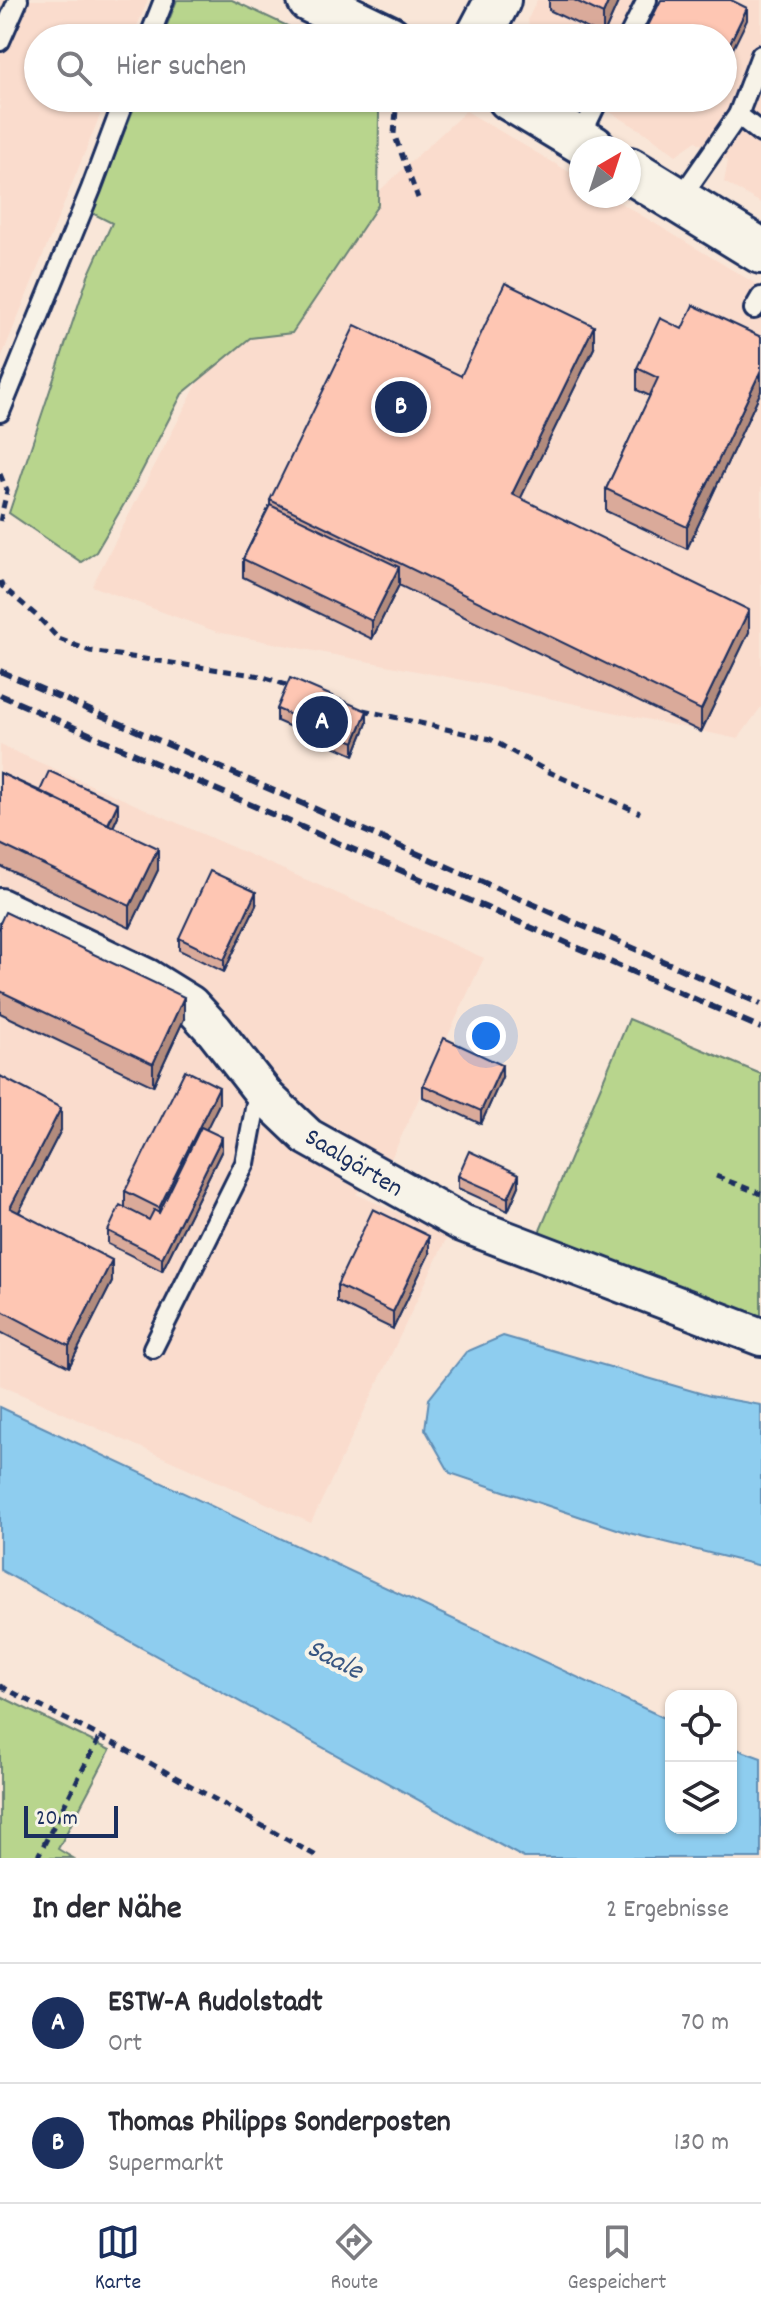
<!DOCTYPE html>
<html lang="de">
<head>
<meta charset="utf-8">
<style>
  :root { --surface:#fff; --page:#f2f2f3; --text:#2b2b33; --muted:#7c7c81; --line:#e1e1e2; --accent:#1b2f5e }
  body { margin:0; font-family:Dekko,sans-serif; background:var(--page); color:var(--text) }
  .controls { position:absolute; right:24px; bottom:24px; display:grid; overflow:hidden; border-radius:16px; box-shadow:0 2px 6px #0004 }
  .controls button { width:72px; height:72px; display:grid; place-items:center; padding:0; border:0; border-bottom:2px solid var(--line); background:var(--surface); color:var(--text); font:40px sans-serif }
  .compass { position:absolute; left:569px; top:136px; width:72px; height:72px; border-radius:50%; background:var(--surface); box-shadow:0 2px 6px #0004; rotate:39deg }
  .scale { position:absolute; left:24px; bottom:20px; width:94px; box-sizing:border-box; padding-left:8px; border:4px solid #1b2f5e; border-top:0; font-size:22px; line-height:28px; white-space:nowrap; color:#1b2f5e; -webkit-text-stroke:6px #f7f3e8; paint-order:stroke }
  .you { position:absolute; left:486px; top:1036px; width:28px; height:28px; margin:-20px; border:6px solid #fff; border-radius:50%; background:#1a73e8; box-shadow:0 0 0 12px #1a73e833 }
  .badge { display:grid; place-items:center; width:52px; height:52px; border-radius:50%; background:var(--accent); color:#fff; font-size:26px; font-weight:700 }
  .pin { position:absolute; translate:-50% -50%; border:4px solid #fff; box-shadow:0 2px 8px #0006 }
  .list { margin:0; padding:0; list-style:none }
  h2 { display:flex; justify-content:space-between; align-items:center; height:104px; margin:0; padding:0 32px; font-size:34px }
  h2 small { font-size:26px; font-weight:400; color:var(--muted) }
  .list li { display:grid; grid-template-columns:52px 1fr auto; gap:24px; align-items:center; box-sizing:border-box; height:120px; padding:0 32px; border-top:2px solid var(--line) }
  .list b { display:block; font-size:30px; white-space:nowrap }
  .list p { margin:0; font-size:26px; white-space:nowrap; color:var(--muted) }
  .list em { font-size:26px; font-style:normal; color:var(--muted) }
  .icon { flex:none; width:44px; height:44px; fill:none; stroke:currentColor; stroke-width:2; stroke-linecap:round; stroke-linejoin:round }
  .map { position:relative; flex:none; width:761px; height:1858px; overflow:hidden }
  .search { position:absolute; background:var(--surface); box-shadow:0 2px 6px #0004; left:24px; right:24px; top:24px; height:88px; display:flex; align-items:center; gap:20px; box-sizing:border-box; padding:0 28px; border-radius:44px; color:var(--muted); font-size:30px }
  .sheet { height:344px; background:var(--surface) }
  nav { display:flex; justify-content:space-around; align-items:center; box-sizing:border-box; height:112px; border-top:2px solid var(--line); background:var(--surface); font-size:22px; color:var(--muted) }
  nav a { display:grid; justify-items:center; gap:4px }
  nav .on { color:var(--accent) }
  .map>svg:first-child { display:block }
  .built { fill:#fadccd }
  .green { fill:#b8d58d; stroke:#6a8276; stroke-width:2 }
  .water { fill:#8ecdef; stroke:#608eb5; stroke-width:2 }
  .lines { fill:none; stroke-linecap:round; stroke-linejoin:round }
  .service-casing { stroke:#1b2f5e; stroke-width:24 }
  .minor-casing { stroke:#1b2f5e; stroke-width:42 }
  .tertiary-casing { stroke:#1b2f5e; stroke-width:50 }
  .path { stroke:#1b2f5e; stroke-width:5; stroke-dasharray:8 6; stroke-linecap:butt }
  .service { stroke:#f7f3e8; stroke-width:18 }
  .minor { stroke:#f7f3e8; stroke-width:36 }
  .tertiary { stroke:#f7f3e8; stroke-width:44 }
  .rail { stroke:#1b2f5e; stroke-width:6; stroke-dasharray:12 6; stroke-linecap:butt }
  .wall { fill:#daaa9a; stroke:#1b2f5e; stroke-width:2 }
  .shaded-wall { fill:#b28b7d; stroke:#1b2f5e; stroke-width:2 }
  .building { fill:#fec6b3; stroke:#1b2f5e; stroke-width:2 }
  .labels { text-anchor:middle; stroke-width:8; stroke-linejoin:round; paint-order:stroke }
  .street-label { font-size:26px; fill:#1b2f5e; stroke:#f7f3e8 }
  .water-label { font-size:28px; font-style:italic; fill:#385682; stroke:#f7f3e8 }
</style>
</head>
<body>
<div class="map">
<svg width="761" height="1858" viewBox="0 0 761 1858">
  <rect width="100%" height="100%" fill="#f9e6d8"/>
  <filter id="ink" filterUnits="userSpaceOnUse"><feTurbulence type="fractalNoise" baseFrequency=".0125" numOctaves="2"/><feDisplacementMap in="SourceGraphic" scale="16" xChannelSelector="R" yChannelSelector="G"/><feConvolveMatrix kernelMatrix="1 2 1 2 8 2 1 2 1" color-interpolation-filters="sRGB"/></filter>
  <g filter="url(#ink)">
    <!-- built -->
    <g class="built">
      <polygon points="0,0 148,0 132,38 38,38 38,98 107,98 0,361"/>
      <polygon points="537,0 761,0 761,203 724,182 728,161 696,141 676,155 649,135 586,98 723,98 723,38 531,38 528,19"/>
      <polygon points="466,111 581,179 581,196 609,196 761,287 761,707 738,739 478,683 217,632 92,586 222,336"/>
      <polygon points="0,745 484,958 390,1161 356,1194 448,1235 311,1523 0,1385"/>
    </g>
    <!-- green -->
    <g class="green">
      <polygon points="177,0 232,0 313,38 162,38"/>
      <polygon points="138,98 372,98 379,113 378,205 292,333 250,338 182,394 131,492 96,552 81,562 9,513 88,276 112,223 92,213"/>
      <polygon points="629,1019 761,1074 761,1320 536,1240"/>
      <polygon points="0,1696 110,1750 58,1849 73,1858 0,1858"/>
    </g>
    <!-- water -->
    <g class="water">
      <polygon points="503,1336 710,1396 761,1405 761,1566 629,1533 450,1473 425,1429 429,1399 466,1352"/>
      <polygon points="0,1407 671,1721 671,1828 731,1828 731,1747 761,1758 761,1858 524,1858 0,1570"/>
    </g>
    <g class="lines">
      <!-- service casing -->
      <g class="service-casing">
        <g id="service">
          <polyline points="149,38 164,0"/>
          <polyline points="628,38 647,0"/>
          <polyline points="0,41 18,0"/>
          <polyline points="738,115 761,133"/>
          <polyline points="579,140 599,98"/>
          <polyline points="679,200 738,115 761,55"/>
          <polyline points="754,309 761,297"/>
          <polyline points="0,412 91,189 125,98"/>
          <polyline points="153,1348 245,1163 259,1087"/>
        </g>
      </g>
      <!-- minor casing -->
      <g class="minor-casing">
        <polyline id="minor" points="0,907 148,978 190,1004 214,1030 267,1098 308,1137 462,1223 761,1337"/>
      </g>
      <!-- tertiary casing -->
      <g class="tertiary-casing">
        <g id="tertiary">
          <polyline points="310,0 389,38"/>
          <polyline points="478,38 498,0"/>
          <polyline points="510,98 593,148"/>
          <polyline points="629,170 761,251"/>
        </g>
      </g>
      <!-- path -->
      <g class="path">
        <polyline points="397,98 394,134 418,198"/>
        <polyline points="0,474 7,491 0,521"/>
        <polyline points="0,581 2,586 38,617 59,639 90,651 261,676 292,687"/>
        <polyline points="363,710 490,739 547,771 640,813"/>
        <polyline points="716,1176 761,1194"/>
        <polyline points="0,1686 125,1749 320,1858"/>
        <polyline points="37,1858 100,1736"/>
      </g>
      <!-- service -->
      <use href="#service" class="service"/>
      <!-- minor -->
      <use href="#minor" class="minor"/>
      <!-- tertiary -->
      <use href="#tertiary" class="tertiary"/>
      <!-- rail -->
      <g class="rail">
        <polyline points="0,671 761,1004"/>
        <polyline points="0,695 761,1028"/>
      </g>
    </g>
    <!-- wall -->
    <g class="wall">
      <polygon points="549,0 619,0 603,36 549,10"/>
      <polygon points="691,98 709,98 705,105"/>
      <polygon points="682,329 761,337 761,391 687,549 606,511 606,489 650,396 637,390 637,368"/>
      <polygon points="594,348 520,499 749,632 701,732 399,585 372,639 243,577 243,559 270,505 270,500 461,376"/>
      <polygon points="277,709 367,723 354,755 277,721"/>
      <polygon points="0,773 40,791 118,816 113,827 158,870 130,928 0,866"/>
      <polygon points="256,905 224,972 179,950 179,938"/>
      <polygon points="0,923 184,1019 153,1086 0,1013"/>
      <polygon points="0,1076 61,1130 19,1212 112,1282 69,1367 0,1332"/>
      <polygon points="502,1077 481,1124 423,1097 423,1085"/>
      <polygon points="219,1104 206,1129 222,1150 162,1271 108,1244 108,1231 125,1208 125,1191"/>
      <polygon points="458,1176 519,1186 508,1211 458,1188"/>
      <polygon points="429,1254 393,1329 337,1302 337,1285"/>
    </g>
    <!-- shaded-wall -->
    <g class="shaded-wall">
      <polygon points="609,0 619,0 603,36 603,14"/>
      <polygon points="747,8 747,20 723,69 723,57"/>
      <polygon points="594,326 594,348 512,516 512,494"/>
      <polygon points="761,370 761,391 687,549 687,527"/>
      <polygon points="399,567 399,585 372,639 372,621"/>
      <polygon points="749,610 749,632 701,732 701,710"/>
      <polygon points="367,711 367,723 354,755 354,742"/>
      <polygon points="118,803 118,816 105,844 105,832"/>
      <polygon points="158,848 158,870 130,928 130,906"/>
      <polygon points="256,892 256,905 224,972 224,960"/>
      <polygon points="184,997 184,1019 153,1086 153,1064"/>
      <polygon points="502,1065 502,1077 481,1124 481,1111"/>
      <polygon points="219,1087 219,1104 159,1225 159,1208"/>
      <polygon points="61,1108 61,1130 10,1229 10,1208"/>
      <polygon points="222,1137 222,1150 162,1271 162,1258"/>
      <polygon points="519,1174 519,1186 508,1211 508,1198"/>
      <polygon points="429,1236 429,1254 393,1329 393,1312"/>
      <polygon points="112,1260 112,1282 69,1367 69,1346"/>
    </g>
    <!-- building -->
    <g class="building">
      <polygon points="574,0 609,0 603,14"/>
      <polygon points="661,0 731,0 747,8 723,57 723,38 642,38"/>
      <polygon points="505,283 594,326 512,494 749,610 701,710 270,500 355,325 461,376"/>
      <polygon points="693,305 761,337 761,370 687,527 606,489 658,378 637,368 660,318 682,329"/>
      <polygon points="270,505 399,567 372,621 243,559"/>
      <polygon points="290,678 367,711 354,742 277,709"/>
      <polygon points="49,771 118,803 108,824 40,791"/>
      <polygon points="0,773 158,848 130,906 0,844"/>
      <polygon points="210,871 256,892 224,960 179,938"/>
      <polygon points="5,912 184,997 153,1064 0,991 0,923"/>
      <polygon points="444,1038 502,1065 481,1111 423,1085"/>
      <polygon points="185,1070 219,1087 159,1208 125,1191"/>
      <polygon points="0,1076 61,1108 10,1208 112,1260 69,1346 0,1310"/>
      <polygon points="201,1127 222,1137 162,1258 108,1231 120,1205 149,1220 154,1210 159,1213"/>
      <polygon points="469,1151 519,1174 508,1198 458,1176"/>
      <polygon points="373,1209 429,1236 393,1312 337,1285"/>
    </g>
  </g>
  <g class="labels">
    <!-- street labels -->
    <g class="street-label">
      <text transform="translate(355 1161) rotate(31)" y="9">Saalgärten</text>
    </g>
    <!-- water labels -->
    <g class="water-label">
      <text transform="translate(336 1657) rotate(27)" y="10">Saale</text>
    </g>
  </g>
</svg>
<div class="controls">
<button><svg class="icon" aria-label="locate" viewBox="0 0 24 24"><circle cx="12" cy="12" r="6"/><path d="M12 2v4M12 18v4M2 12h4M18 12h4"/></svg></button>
<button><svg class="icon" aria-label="layers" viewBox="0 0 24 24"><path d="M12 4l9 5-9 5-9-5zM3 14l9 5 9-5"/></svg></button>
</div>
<svg class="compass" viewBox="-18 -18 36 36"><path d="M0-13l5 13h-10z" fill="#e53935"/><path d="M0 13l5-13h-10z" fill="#7c7c81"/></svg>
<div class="scale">20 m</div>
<div class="you"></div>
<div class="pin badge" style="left:322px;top:722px">A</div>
<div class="pin badge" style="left:401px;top:407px">B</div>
<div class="search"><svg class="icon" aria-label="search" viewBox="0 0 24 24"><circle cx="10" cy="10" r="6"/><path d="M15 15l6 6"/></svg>Hier suchen</div>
</div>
<section class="sheet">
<h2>In der Nähe<small>2 Ergebnisse</small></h2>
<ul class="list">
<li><span class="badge">A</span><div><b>ESTW-A Rudolstadt</b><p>Ort</p></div><em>70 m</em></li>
<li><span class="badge">B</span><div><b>Thomas Philipps Sonderposten</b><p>Supermarkt</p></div><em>130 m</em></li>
</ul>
</section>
<nav>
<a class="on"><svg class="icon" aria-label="map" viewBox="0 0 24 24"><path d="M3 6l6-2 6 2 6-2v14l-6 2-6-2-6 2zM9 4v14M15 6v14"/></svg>Karte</a>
<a><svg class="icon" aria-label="directions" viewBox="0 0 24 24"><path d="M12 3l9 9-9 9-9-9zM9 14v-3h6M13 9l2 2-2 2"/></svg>Route</a>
<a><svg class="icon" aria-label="saved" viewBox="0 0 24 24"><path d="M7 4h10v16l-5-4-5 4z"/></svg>Gespeichert</a>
</nav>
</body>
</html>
